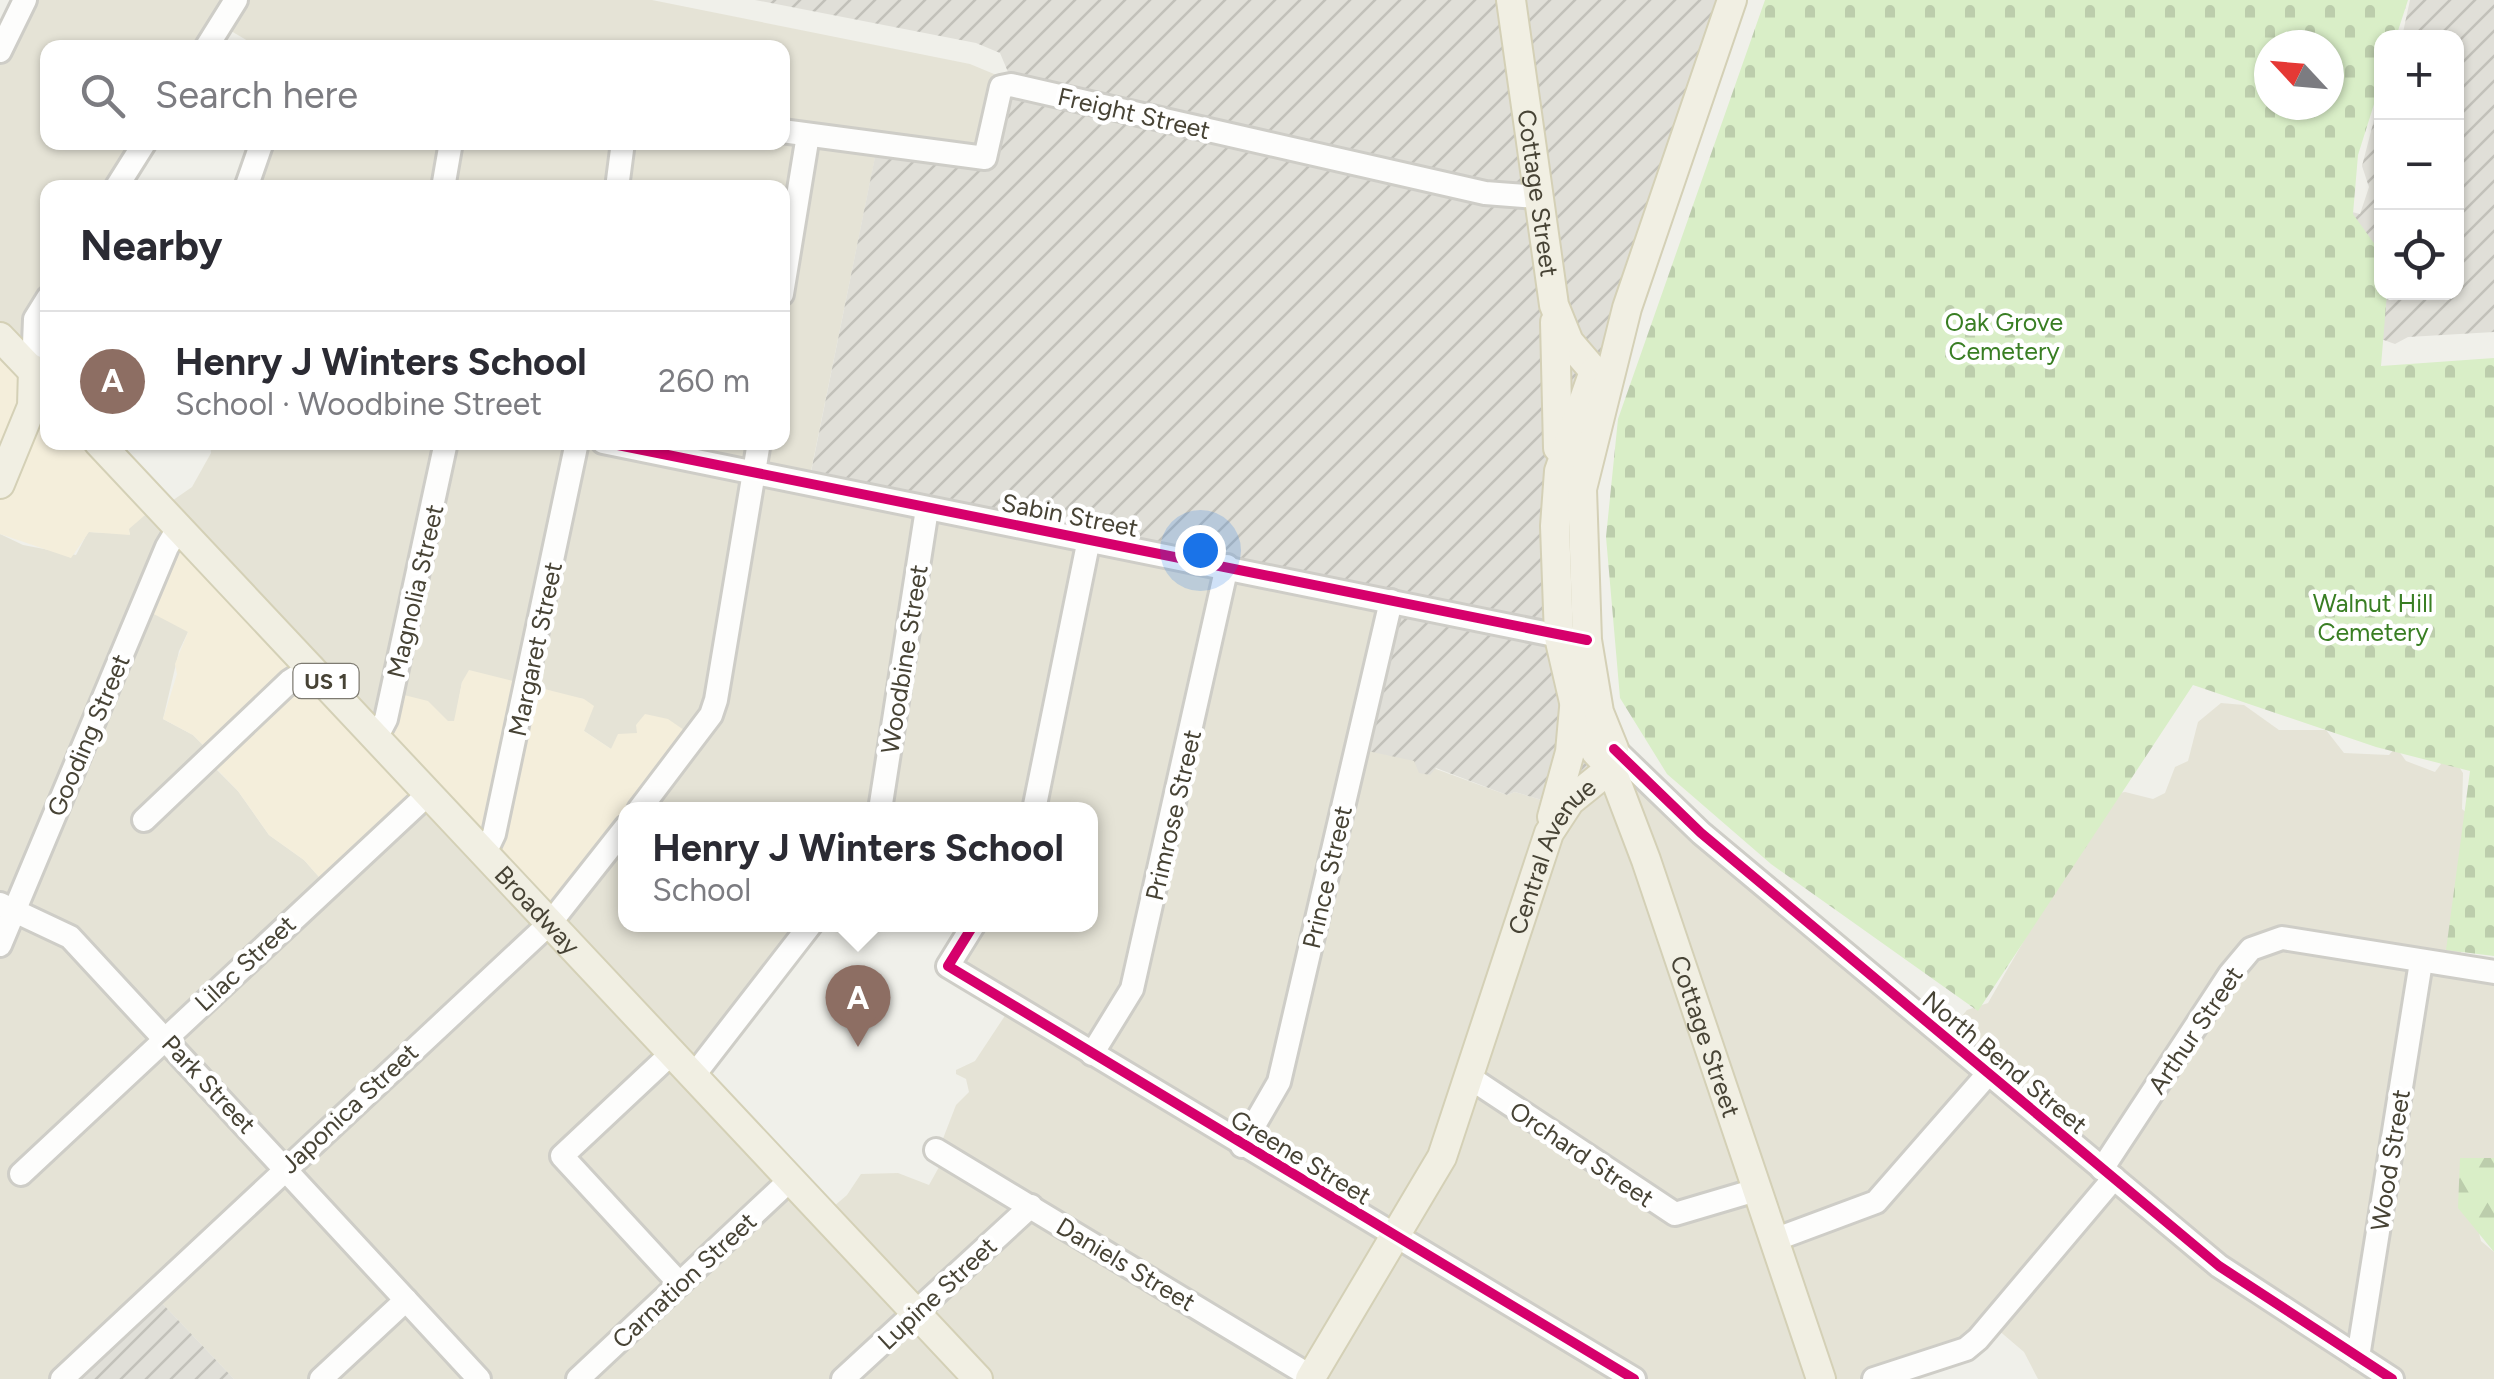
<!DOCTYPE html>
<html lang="en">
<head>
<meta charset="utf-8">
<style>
  :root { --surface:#fff; --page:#f2f2f3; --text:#2b2b33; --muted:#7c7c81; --line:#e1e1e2; --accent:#1a73e8 }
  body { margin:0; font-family:Figtree,sans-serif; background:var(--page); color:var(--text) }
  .controls { position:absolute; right:30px; top:30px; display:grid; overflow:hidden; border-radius:20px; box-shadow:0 2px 8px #0004 }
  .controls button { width:90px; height:90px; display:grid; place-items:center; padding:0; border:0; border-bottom:2px solid var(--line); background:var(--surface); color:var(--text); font:50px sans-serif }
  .compass { position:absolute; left:2254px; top:30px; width:90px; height:90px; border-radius:50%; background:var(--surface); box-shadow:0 2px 8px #0004; rotate:296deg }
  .you { position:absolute; left:1200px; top:550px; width:35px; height:35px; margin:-25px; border:8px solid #fff; border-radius:50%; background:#1a73e8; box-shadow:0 0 0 15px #1a73e833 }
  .badge { display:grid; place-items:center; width:65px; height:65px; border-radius:50%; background:var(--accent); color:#fff; font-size:32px; font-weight:700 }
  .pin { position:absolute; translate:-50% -82px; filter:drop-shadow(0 2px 5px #0008) }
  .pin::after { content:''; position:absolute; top:52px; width:35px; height:30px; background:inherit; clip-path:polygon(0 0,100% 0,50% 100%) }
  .popup { position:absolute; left:618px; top:802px; width:480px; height:130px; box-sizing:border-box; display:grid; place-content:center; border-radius:20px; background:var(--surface); filter:drop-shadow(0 2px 8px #0005); font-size:32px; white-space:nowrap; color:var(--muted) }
  .popup b { font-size:38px; color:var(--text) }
  .popup::after { content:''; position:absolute; left:50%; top:100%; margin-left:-20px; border:20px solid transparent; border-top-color:var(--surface) }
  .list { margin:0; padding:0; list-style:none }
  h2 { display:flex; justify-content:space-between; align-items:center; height:130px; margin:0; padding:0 40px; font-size:42px }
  h2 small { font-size:32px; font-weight:400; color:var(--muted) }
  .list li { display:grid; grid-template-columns:65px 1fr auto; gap:30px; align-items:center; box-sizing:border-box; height:140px; padding:0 40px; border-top:2px solid var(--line) }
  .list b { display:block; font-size:38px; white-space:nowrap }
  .list p { margin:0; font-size:32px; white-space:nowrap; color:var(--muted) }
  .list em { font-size:32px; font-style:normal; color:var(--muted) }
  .icon { flex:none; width:55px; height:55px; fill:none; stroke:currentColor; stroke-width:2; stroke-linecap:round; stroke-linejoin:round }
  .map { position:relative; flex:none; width:2494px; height:1379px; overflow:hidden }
  .search { position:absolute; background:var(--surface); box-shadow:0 2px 8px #0004; left:40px; top:40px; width:750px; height:110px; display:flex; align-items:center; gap:25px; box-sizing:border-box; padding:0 35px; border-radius:20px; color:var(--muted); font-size:38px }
  .panel { position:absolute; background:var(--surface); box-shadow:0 2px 8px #0004; left:40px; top:180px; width:750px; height:270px; border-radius:20px }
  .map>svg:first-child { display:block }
  .residential { fill:#e5e3d6; fill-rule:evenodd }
  .commercial { fill:#f4eedb }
  .industrial { fill:url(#industrial-furrows) }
  .forest { fill:url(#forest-firs) }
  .cemetery { fill:url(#cemetery-stones); fill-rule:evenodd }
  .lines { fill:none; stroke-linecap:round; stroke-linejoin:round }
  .minor-casing { stroke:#cecdc7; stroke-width:28 }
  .major-casing { stroke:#d4d0b6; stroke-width:32 }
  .minor { stroke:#fdfdfc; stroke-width:22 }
  .major { stroke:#f1efe3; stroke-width:28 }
  .cycleway-casing { stroke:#fff; stroke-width:16 }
  .cycleway { stroke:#d6006c; stroke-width:10 }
  .labels { text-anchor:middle; stroke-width:9; stroke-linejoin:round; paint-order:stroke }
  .shield { fill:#fff; stroke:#7e7b72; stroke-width:2.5 }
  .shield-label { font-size:22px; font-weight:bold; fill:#474335 }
  .street-label { font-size:25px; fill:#474335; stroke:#fff }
  .park-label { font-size:25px; fill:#397e23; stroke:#fff }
</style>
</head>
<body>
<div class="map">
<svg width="2494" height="1379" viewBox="0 0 2494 1379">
  <defs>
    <pattern id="industrial-furrows" width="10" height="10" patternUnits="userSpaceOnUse" patternTransform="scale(2.5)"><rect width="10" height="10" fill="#e0dfd8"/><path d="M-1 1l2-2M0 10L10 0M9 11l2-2" fill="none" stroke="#c2c1ba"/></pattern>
    <pattern id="forest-firs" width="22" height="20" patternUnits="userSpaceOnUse" patternTransform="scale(2.5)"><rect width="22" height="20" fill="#d9eec7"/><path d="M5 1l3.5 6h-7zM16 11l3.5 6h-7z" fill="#bccdac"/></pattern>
    <pattern id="cemetery-stones" width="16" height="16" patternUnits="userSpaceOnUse" patternTransform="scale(2.5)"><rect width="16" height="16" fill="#d9eec7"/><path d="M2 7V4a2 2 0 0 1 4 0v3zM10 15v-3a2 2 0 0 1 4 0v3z" fill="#bccdac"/></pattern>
  </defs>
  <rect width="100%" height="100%" fill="#f0f0ea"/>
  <!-- residential -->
  <path class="residential" d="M29,0h623l318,64 24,10 8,6 -19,80 -106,-12 -68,333 584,117 21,163 93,34 8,-3 44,13 50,-31 39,5 299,255 20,-24 21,-7 120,-208 17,-3 28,7 12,-6 10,-26 13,-6 10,-39 23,-19 23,2 35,25h47l18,23 45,2 7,-8 10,14 29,11 6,-8 -10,-14 19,3 13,20 -1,36 12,10v54l-15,91 35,8v186h-34l21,83 13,11v127h-456l-14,-27 -27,-23 -20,20 -118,30h-1625l-75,-79 -91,79h-68v-845l23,11 53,10 12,-23 42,2 -2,-6 31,-25h10l23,-16 19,-34 -1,-10 572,-1v-254l-530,-1 13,-44 517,-1v-94h-522l-34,-20 -16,19 -162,1v94l101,1 -28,44 -73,1 -1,185 -47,-39v-278zM188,632l198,100 69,-11 7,-39 122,17v32l27,18 27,-16 7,76 445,1v114l-114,1 -25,42 61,38 -37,56 -19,9v4l10,5 3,13 -13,13 -17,44 5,9 -15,27 -31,-12 -37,1 -14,21 -21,18 -126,-139 113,-149 -187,-1 -1,-89 -198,-38 -100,89 -23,-26 -35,-25 -31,-44 -27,-27 1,-10 -19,-19 -30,-16 16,-68z"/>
  <!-- commercial -->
  <g class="commercial">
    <polygon points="0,334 47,384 48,442 102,443 159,503 129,529 130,535 89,532 71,558 0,534"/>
    <polygon points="182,528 375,734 400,694 428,701 448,721 454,721 462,682 469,670 584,699 594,706 584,731 611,749 618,734 637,733 636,725 645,714 668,719 697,739 645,809 626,810 625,835 557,923 433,796 327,886 304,860 269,835 238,791 211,763 212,754 193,735 163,719 177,674 175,664 188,632 148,611"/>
  </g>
  <!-- industrial -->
  <g class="industrial">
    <polygon points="755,0 1740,0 1592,441 1592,599 1617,773 1559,805 1515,792 1507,795 1436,768 1430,775 1419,773 1414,761 1363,750 1397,603 809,482 877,147 983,159 1015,74 1008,72 1000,53 976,43"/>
    <polygon points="2410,0 2494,0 2494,332 2408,337 2395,344 2381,339 2348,211 2360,214 2369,187 2362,166 2381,93 2382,292 2456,292 2456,38 2402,37"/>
    <polygon points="159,1300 234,1379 68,1379"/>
  </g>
  <!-- forest -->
  <polygon class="forest" points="2460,1158 2494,1158 2494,1252 2458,1208"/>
  <!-- cemetery -->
  <path class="cemetery" d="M1765,0h643l-12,37 -14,1 -1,44 -23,73 -5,59 28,39 1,39 5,1 -6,73 113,-8v598l-48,-6 24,-179 -94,-24 -183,-62 -215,326 -207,-147 -104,-90 -47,-76 -14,-161 12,-118zM2269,45h60v60h-60z"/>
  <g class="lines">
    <!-- minor casing -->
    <g class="minor-casing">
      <g id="minor">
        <polyline points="206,48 236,0"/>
        <polyline points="0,51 25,0"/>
        <polyline points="782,131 985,158 1001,87 1011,85 1485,193 1538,197"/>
        <polyline points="116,188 145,142"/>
        <polyline points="246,188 262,142"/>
        <polyline points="443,188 451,142"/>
        <polyline points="617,188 623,142"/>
        <polyline points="782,294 808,135"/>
        <polyline points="33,369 35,319 48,298"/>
        <polyline points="603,442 1574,639"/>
        <polyline points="377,736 386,719 446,442"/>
        <polyline points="1614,749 1701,833 2219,1266 2392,1379"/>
        <polyline points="639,810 711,715 716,700 759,442"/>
        <polyline points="880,810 927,509"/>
        <polyline points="1034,810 1089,539"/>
        <polyline points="144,820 290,681 312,667"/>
        <polyline points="485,853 494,834 577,442"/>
        <polyline points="0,904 70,937 479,1379"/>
        <polyline points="974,924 948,966 1634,1379"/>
        <polyline points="0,945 167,547 179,527"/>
        <polyline points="673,1052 562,1156 680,1284"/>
        <polyline points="1092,1054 1132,989 1227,566"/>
        <polyline points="694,1075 811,924"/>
        <polyline points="1469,1077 1675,1214 1756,1190"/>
        <polyline points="1242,1146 1279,1082 1391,601"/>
        <polyline points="936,1150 1315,1379"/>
        <polyline points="2102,1169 2230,974 2251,949 2282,938 2494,972"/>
        <polyline points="21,1174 427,795"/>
        <polyline points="1774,1240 1876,1202 1987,1075"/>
        <polyline points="2358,1357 2421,962"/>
        <polyline points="62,1379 551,922 626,827"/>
        <polyline points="321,1379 406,1300"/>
        <polyline points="578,1379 790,1180"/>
        <polyline points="843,1379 1031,1206"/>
        <polyline points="1874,1379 1966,1349 1978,1339 2114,1178"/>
      </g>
    </g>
    <!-- major casing -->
    <g class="major-casing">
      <g id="major">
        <path id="s1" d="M1511,0l43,305 15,37 37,43"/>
        <polyline points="1555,322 1558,448"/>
        <polyline points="0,337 43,382"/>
        <path id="s2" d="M1594,371l-35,100 -4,55 4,111 15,65 22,50 15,16 35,92 175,519"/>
        <path id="s3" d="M98,442l880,937"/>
        <polyline points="0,484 32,406 33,369"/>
        <polyline points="1552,817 1570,752 1574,708"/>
        <path id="s4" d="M1310,1379l132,-222 107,-324 21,-32 41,-33 3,-19 -15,-37 -12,-72 -5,-151 45,-181 105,-308"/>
      </g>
    </g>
    <!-- minor -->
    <use href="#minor" class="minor"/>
    <!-- major -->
    <use href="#major" class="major"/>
    <!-- cycleway casing -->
    <g class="cycleway-casing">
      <g id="cycleway">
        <polyline points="603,442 1587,640"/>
        <polyline points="1614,749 1701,833 2219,1266 2392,1379"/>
        <polyline points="974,924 948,966 1634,1379"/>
      </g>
    </g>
    <!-- cycleway -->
    <use href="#cycleway" class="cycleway"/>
  </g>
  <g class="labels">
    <!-- shield labels -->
    <rect class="shield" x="293.5" y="664" width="65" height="34" rx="8"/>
    <g class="shield-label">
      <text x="326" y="689">US 1</text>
    </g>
    <!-- street labels -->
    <g class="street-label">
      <text transform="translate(1134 113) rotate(13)" y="9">Freight Street</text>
      <text dy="9" stroke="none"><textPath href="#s1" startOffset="195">Cottage Street</textPath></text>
      <text transform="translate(1070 515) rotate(11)" y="9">Sabin Street</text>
      <text transform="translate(415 591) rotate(-77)" y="9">Magnolia Street</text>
      <text transform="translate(535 649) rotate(-78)" y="9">Margaret Street</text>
      <text transform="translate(904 659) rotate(-81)" y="9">Woodbine Street</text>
      <text transform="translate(88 735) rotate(-67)" y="9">Gooding Street</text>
      <text transform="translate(1173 815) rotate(-77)" y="9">Primrose Street</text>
      <text dy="9" stroke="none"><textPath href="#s4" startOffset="580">Central Avenue</textPath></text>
      <text transform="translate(1327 877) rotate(-77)" y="9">Prince Street</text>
      <text dy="9" stroke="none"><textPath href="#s3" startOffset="642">Broadway</textPath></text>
      <text transform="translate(245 963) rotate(-43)" y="9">Lilac Street</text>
      <text transform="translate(2195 1030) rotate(-56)" y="9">Arthur Street</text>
      <text dy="9" stroke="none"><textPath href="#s2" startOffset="700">Cottage Street</textPath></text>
      <text transform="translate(2005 1062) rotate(40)" y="9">North Bend Street</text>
      <text transform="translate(209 1084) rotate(47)" y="9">Park Street</text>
      <text transform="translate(349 1108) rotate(-43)" y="9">Japonica Street</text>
      <text transform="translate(1582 1154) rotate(34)" y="9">Orchard Street</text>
      <text transform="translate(1301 1157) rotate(31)" y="9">Greene Street</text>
      <text transform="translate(2390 1160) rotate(-81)" y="9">Wood Street</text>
      <text transform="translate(1126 1264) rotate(31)" y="9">Daniels Street</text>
      <text transform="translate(684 1280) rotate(-43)" y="9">Carnation Street</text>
      <text transform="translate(937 1293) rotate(-43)" y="9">Lupine Street</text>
    </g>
    <!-- park labels -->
    <g class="park-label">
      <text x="2004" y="331">Oak Grove<tspan x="2004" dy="29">Cemetery</tspan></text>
      <text x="2373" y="612">Walnut Hill<tspan x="2373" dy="29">Cemetery</tspan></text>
    </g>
  </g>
</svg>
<div class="controls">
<button>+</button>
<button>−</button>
<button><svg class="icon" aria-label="locate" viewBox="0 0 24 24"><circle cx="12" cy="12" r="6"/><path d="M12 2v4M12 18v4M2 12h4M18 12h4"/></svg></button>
</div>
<svg class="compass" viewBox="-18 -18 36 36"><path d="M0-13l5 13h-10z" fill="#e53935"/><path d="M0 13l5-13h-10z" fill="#7c7c81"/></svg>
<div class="you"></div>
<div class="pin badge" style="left:858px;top:1047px;background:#8d6e63">A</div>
<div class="popup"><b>Henry J Winters School</b>School</div>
<div class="search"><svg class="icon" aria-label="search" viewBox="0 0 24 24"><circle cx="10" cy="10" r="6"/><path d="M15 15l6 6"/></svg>Search here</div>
<section class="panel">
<h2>Nearby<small></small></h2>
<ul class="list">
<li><span class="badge" style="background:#8d6e63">A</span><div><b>Henry J Winters School</b><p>School · Woodbine Street</p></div><em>260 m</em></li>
</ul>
</section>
</div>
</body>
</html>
